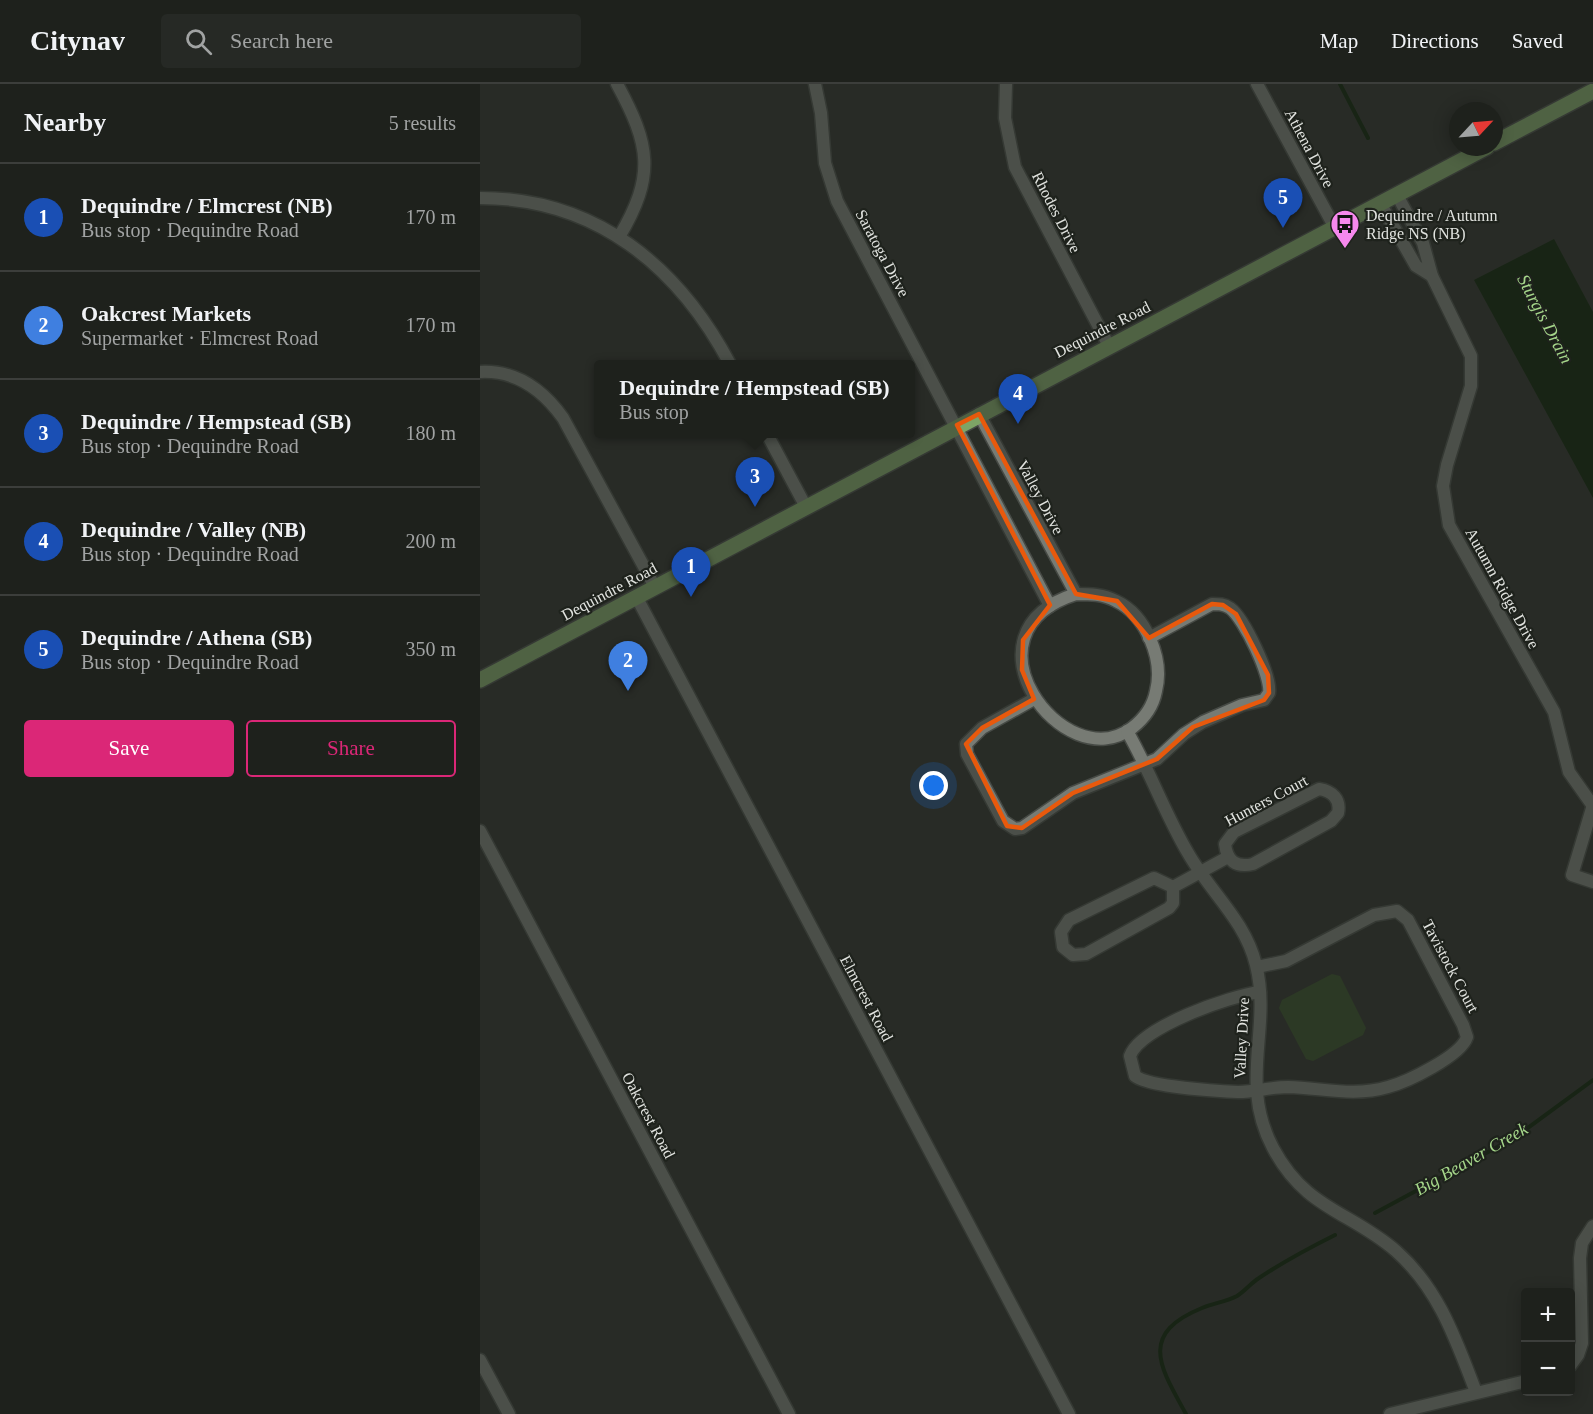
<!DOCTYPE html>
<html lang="en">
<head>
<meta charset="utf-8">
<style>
  :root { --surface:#1e211c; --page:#262925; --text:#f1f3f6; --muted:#a1a3a3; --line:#3c3e3b; --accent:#db2777 }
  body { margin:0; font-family:"Times New Roman",serif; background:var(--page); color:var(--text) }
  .controls { position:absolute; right:18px; bottom:18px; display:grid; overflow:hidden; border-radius:6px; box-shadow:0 3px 15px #0003 }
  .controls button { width:54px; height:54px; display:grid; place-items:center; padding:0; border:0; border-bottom:2px solid var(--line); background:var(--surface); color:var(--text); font:30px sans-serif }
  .compass { position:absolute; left:969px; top:18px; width:54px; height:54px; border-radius:50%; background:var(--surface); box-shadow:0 3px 15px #0003; rotate:64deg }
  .you { position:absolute; left:454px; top:702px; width:21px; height:21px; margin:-15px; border:4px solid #fff; border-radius:50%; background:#1a73e8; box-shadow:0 0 0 9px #1a73e833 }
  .badge { display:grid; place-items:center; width:39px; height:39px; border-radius:50%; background:var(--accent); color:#fff; font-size:20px; font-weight:700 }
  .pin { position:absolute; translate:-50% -50px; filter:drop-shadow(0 2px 3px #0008) }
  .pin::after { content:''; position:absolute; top:32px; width:21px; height:18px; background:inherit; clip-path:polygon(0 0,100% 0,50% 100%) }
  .popup { position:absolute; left:114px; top:276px; width:321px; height:78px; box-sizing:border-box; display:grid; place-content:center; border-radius:6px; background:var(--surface); filter:drop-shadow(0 2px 4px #0005); font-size:20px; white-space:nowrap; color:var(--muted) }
  .popup b { font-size:22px; color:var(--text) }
  .popup::after { content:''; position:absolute; left:50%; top:100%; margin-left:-12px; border:12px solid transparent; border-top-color:var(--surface) }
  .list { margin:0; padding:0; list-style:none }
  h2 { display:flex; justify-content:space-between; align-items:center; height:78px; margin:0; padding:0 24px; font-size:26px }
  h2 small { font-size:20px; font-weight:400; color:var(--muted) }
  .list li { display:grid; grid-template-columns:39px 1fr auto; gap:18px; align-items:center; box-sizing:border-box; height:108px; padding:0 24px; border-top:2px solid var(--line) }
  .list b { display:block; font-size:22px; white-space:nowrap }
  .list p { margin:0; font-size:20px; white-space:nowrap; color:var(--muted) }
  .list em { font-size:20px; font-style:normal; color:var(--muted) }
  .actions { display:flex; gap:12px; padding:18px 24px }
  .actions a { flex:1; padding:14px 0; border:2px solid var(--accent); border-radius:6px; text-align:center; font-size:21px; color:var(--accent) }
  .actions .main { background:var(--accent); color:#fff }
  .icon { flex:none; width:33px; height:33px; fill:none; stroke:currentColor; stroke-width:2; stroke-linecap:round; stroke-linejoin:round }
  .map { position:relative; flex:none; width:1113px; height:1330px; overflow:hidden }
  header { display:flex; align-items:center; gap:36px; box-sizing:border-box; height:84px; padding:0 30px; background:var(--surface); border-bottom:2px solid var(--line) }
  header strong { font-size:28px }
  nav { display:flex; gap:33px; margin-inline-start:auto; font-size:21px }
  .search { width:420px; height:54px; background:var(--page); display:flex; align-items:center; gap:15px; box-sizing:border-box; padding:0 21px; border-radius:6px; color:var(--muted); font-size:22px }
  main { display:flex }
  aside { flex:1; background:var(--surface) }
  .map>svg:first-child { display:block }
  .green { fill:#324a24 }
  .water { fill:#061c00 }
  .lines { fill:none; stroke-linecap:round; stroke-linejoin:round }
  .stream { stroke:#061c00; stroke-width:4 }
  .minor-casing { stroke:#464a45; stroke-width:15 }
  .major-casing { stroke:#464a45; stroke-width:18 }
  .minor { stroke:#777b74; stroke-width:12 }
  .major { stroke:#7ea566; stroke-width:15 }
  .marked { fill:none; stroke:#e8590c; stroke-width:4.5; stroke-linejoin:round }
  .labels { text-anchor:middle; stroke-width:4.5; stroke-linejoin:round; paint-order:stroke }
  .street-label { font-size:16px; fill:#e1e3df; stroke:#1e221c }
  .poi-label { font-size:16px; fill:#e1e3df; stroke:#1e221c; text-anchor:start }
  .water-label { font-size:18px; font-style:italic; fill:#a5d68a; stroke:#1e221c }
</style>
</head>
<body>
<header>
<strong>Citynav</strong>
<div class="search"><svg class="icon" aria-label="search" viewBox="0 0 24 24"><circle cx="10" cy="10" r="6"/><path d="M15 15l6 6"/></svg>Search here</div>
<nav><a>Map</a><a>Directions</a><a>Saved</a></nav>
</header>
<main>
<aside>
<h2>Nearby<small>5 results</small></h2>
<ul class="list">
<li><span class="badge" style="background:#1a4fb4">1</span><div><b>Dequindre / Elmcrest (NB)</b><p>Bus stop · Dequindre Road</p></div><em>170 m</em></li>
<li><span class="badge" style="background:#3f7fe0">2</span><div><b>Oakcrest Markets</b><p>Supermarket · Elmcrest Road</p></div><em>170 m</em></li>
<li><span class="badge" style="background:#1a4fb4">3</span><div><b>Dequindre / Hempstead (SB)</b><p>Bus stop · Dequindre Road</p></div><em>180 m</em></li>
<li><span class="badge" style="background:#1a4fb4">4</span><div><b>Dequindre / Valley (NB)</b><p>Bus stop · Dequindre Road</p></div><em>200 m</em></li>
<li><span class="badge" style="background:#1a4fb4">5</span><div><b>Dequindre / Athena (SB)</b><p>Bus stop · Dequindre Road</p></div><em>350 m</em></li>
</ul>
<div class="actions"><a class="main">Save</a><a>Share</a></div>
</aside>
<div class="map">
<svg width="1113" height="1330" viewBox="0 0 1113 1330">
  <rect width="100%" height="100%" fill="#282c26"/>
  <!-- green -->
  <polygon class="green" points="852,890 860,892 886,944 883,951 833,977 826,975 799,924 802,916"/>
  <!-- water -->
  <polygon class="water" points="1074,155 1113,228 1113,414 994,196"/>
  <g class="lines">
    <!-- stream -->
    <g class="stream">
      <polyline points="860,0 888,54"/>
      <polyline points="895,1129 1034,1054 1113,996"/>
      <path d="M706,1330c-26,-47 -48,-80 16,-106 11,-5 24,-6 35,-12 8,-5 14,-13 22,-18 24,-16 50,-30 76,-43"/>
    </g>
    <!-- minor casing -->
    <g class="minor-casing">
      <g id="minor">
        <path d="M137,0c33,61 39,91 2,153"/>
        <polyline points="335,0 341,29 345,79 357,117 570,522"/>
        <polyline points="526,0 525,34 535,83 629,262"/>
        <polyline points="777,0 855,144"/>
        <polyline points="917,111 943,159 952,192 991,272 991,302 967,381 963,402 969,441 1074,628 1089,688 1113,722"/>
        <path d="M0,114c116,0 198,68 250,166"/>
        <polyline points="900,119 936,182 952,192"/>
        <path d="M0,288c36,-2 63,18 83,46l92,169"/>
        <polyline points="499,330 596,510"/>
        <polyline points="287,350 326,423"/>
        <path d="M596,510c14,0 27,0 40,7 30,14 48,58 40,90 -3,16 -11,27 -24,37 -68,51 -177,-96 -56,-134z"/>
        <polyline points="157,514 589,1330"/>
        <path d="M554,615l-52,29 -16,16 1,10 36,67 12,8 7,-1 51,-35 84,-34 27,-25 19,-12 39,-17 22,-5 5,-7c3,-16 -25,-75 -39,-85 -6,-4 -11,-4 -18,-4l-63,34"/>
        <path d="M647,647c23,40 38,83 61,122 22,39 57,67 68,112 16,64 -18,117 17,183 33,62 77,63 123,103 43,38 60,89 80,141"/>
        <path d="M839,705c13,2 22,10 19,24l-7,8 -78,43c-17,4 -26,-3 -28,-20l9,-12z"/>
        <polyline points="1113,721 1092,791 1113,798"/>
        <polyline points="0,747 309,1330"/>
        <polygon points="674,794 693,803 693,819 689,824 606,870 593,871 583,863 581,848 589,836"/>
        <polyline points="693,803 748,773"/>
        <path d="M777,883l29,-6 88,-46 23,-4 11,9 55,105 4,12c-6,19 -60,45 -79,50 -34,10 -65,1 -100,0 -17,0 -33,5 -50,5 -20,-1 -89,-5 -103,-16l-5,-20c10,-29 100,-60 130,-64"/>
        <polyline points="0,1276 29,1330"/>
        <polyline points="1090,1282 1098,1271 1102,1259 1100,1174 1102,1159 1113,1142"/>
        <polyline points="910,1330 1046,1297"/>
      </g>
    </g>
    <!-- major casing -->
    <g class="major-casing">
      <g id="major">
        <polyline points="1014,59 1113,7"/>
        <polyline points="0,596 1007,63"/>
      </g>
    </g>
    <!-- minor -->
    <use href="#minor" class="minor"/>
    <!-- major -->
    <use href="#major" class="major"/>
  </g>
  <!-- marked area -->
  <path d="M0 0H1113V1330H0ZM499,330l97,180 41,7 32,37 63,-34 11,1 13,9 32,61 1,18 -5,7 -71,27 -36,32 -84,34 -51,35 -15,-2 -41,-82 16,-16 52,-29 -12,-29 1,-30 27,-35 -93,-180z" fill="#282c26" fill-opacity=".55" fill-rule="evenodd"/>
  <path class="marked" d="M499,330l97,180 41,7 32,37 63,-34 11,1 13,9 32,61 1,18 -5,7 -71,27 -36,32 -84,34 -51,35 -15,-2 -41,-82 16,-16 52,-29 -12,-29 1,-30 27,-35 -93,-180z"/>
  <!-- icons -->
  <defs>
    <g id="bus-pin" transform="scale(1.5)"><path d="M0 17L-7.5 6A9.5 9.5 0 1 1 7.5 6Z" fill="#f688ed" stroke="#1e221c"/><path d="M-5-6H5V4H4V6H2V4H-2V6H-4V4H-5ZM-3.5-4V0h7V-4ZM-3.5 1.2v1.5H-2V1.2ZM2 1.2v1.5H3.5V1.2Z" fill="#111"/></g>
  </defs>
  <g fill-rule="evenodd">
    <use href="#bus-pin" x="865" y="140"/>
  </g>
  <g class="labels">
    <!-- street labels -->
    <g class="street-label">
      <text transform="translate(830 64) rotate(62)" y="6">Athena Drive</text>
      <text transform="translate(577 128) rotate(63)" y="6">Rhodes Drive</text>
      <text transform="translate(403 169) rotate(62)" y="6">Saratoga Drive</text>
      <text transform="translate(622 245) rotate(-27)" y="6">Dequindre Road</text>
      <text transform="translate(561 413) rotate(62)" y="6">Valley Drive</text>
      <text transform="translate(1023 504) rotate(61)" y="6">Autumn Ridge Drive</text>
      <text transform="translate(129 507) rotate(-28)" y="6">Dequindre Road</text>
      <text transform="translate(786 716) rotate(-28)" y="6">Hunters Court</text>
      <text transform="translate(971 882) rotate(62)" y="6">Tavistock Court</text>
      <text transform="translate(387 914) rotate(62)" y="6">Elmcrest Road</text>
      <text transform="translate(761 954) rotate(-87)" y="6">Valley Drive</text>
      <text transform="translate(169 1031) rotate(62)" y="6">Oakcrest Road</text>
    </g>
    <!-- poi labels -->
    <g class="poi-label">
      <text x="886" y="137">Dequindre / Autumn<tspan x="886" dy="18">Ridge NS (NB)</tspan></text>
    </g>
    <!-- water labels -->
    <g class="water-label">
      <text transform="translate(1065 235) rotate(62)" y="6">Sturgis Drain</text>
      <text transform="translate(991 1075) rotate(-30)" y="6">Big Beaver Creek</text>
    </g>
  </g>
</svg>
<div class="controls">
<button>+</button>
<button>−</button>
</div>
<svg class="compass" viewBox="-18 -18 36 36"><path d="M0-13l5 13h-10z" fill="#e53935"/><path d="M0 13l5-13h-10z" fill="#a1a3a3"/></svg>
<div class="you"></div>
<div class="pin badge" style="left:211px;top:513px;background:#1a4fb4">1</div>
<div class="pin badge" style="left:148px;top:607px;background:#3f7fe0">2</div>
<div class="pin badge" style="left:275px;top:423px;background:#1a4fb4">3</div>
<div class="popup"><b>Dequindre / Hempstead (SB)</b>Bus stop</div>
<div class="pin badge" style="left:538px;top:340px;background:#1a4fb4">4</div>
<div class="pin badge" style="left:803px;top:144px;background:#1a4fb4">5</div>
</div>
</main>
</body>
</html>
